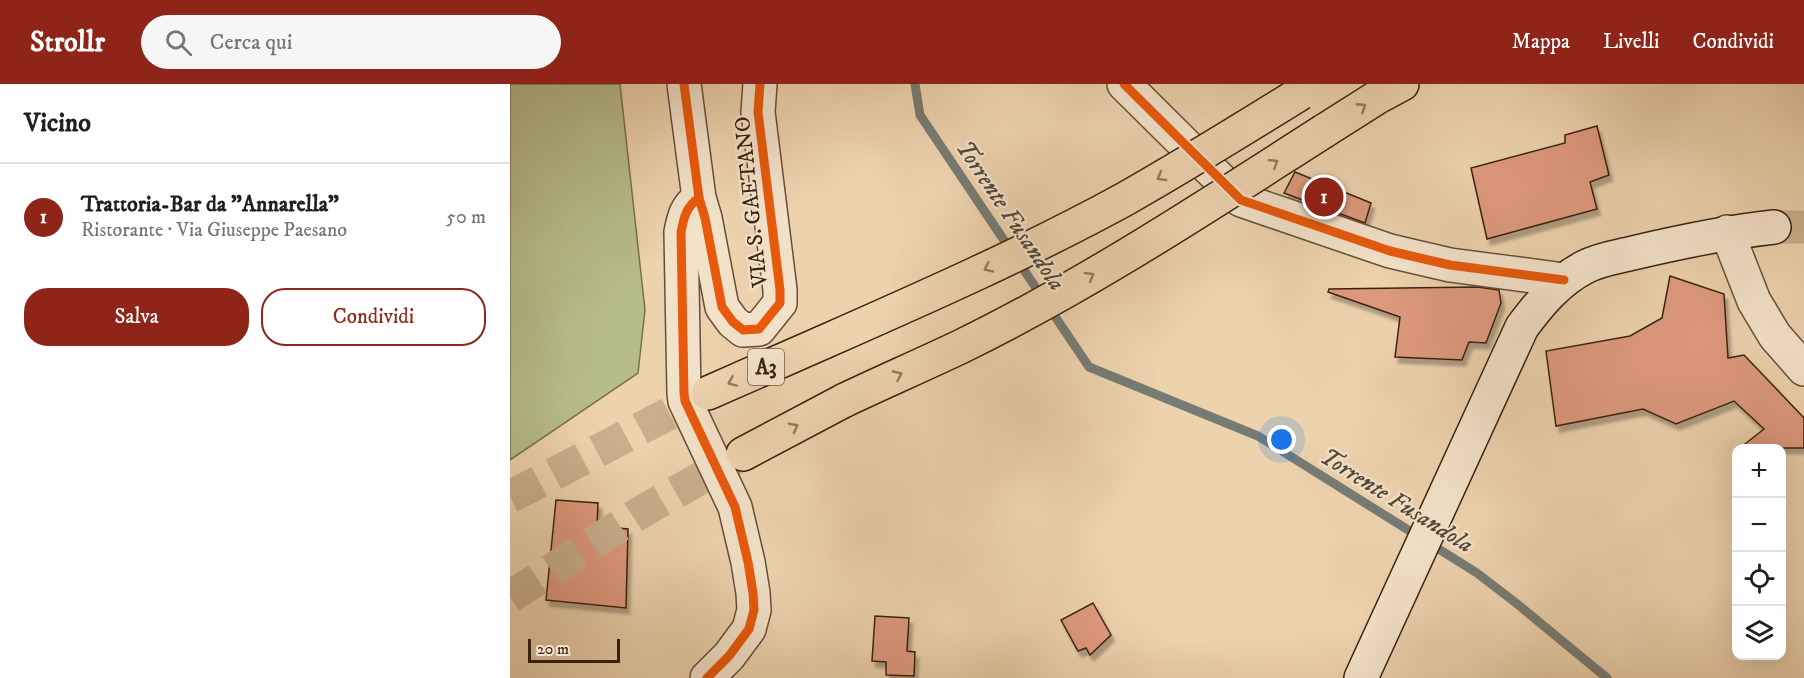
<!DOCTYPE html>
<html lang="it">
<head>
<meta charset="utf-8">
<style>
  :root { --surface:#fff; --page:#f6f6f6; --text:#202124; --muted:#757577; --line:#e0e0e0; --accent:#8f2418 }
  body { margin:0; font-family:"IM FELL DW Pica",serif; background:var(--page); color:var(--text) }
  .controls { position:absolute; right:18px; bottom:18px; display:grid; overflow:hidden; border-radius:12px; box-shadow:0 6px 24px #0002 }
  .controls button { width:54px; height:54px; display:grid; place-items:center; padding:0; border:0; border-bottom:2px solid var(--line); background:var(--surface); color:var(--text); font:30px sans-serif }
  .scale { position:absolute; left:18px; bottom:15px; width:92px; box-sizing:border-box; padding-left:6px; border:3px solid #39230f; border-top:0; font-size:16px; line-height:21px; white-space:nowrap; color:#39230f; -webkit-text-stroke:4px #f3e2ca; paint-order:stroke }
  .you { position:absolute; left:772px; top:356px; width:21px; height:21px; margin:-15px; border:4px solid #fff; border-radius:50%; background:#1a73e8; box-shadow:0 0 0 9px #1a73e833 }
  .badge { display:grid; place-items:center; width:39px; height:39px; border-radius:50%; background:var(--accent); color:#fff; font-size:20px; font-weight:700 }
  .pin { position:absolute; translate:-50% -50%; border:3px solid #fff; box-shadow:0 2px 6px #0006 }
  .list { margin:0; padding:0; list-style:none }
  h2 { display:flex; justify-content:space-between; align-items:center; height:78px; margin:0; padding:0 24px; font-size:26px }
  h2 small { font-size:20px; font-weight:400; color:var(--muted) }
  .list li { display:grid; grid-template-columns:39px 1fr auto; gap:18px; align-items:center; box-sizing:border-box; height:108px; padding:0 24px; border-top:2px solid var(--line) }
  .list b { display:block; font-size:22px; white-space:nowrap }
  .list p { margin:0; font-size:20px; white-space:nowrap; color:var(--muted) }
  .list em { font-size:20px; font-style:normal; color:var(--muted) }
  .actions { display:flex; gap:12px; padding:18px 24px }
  .actions a { flex:1; padding:14px 0; border:2px solid var(--accent); border-radius:24px; text-align:center; font-size:21px; color:var(--accent) }
  .actions .main { background:var(--accent); color:#fff }
  .icon { flex:none; width:33px; height:33px; fill:none; stroke:currentColor; stroke-width:2; stroke-linecap:round; stroke-linejoin:round }
  .map { position:relative; flex:none; width:1294px; height:594px; overflow:hidden }
  header { display:flex; align-items:center; gap:36px; box-sizing:border-box; height:84px; padding:0 30px; background:var(--accent); color:#fff }
  header strong { font-size:28px }
  nav { display:flex; gap:33px; margin-inline-start:auto; font-size:21px }
  .search { width:420px; height:54px; background:var(--page); display:flex; align-items:center; gap:15px; box-sizing:border-box; padding:0 21px; border-radius:33px; color:var(--muted); font-size:22px }
  main { display:flex }
  aside { flex:1; background:var(--surface) }
  .map>svg:first-child { display:block }
  .green { fill:#b7bc8b; stroke:#78704d; stroke-width:1.5 }
  .lines { fill:none; stroke-linecap:round; stroke-linejoin:round }
  .stream { stroke:#767b73; stroke-width:9 }
  .building { fill:#de997d; stroke:#39230f; stroke-width:1.5; filter:url(#shadow) }
  .secondary-tunnel { stroke:#c9af8e; stroke-width:33; stroke-dasharray:33 16; stroke-linecap:butt }
  .highway-tunnel { stroke:#c9af8e; stroke-width:33; stroke-dasharray:33 16; stroke-linecap:butt }
  .street-casing { stroke:#664f37; stroke-width:36 }
  .secondary-casing { stroke:#39230f; stroke-width:36 }
  .highway-casing { stroke:#39230f; stroke-width:36 }
  .street { stroke:#f3e2ca; stroke-width:33 }
  .secondary { stroke:#f3e2ca; stroke-width:33 }
  .highway { stroke:#edd2ae; stroke-width:33 }
  .highway-bridge-casing { stroke:#39230f; stroke-width:36; stroke-linecap:butt }
  .highway-bridge { stroke:#edd2ae; stroke-width:33 }
  .cycleway-casing { stroke:#f3e2ca; stroke-width:13 }
  .cycleway { stroke:#e8590c; stroke-width:9 }
  .oneway { stroke:#937a5e }
  .labels { text-anchor:middle; stroke-width:4.5; stroke-linejoin:round; paint-order:stroke }
  .shield { fill:#f3e2ca; stroke:#715c47; stroke-width:1.5 }
  .shield-label { font-size:21px; font-weight:bold; fill:#39230f }
  .street-label { font-size:22px; fill:#39230f; stroke:#f3e2ca }
  .water-label { font-size:24px; font-style:italic; fill:#524839; stroke:#f3e2ca }
</style>
</head>
<body>
<header>
<strong>Strollr</strong>
<div class="search"><svg class="icon" aria-label="search" viewBox="0 0 24 24"><circle cx="10" cy="10" r="6"/><path d="M15 15l6 6"/></svg>Cerca qui</div>
<nav><a>Mappa</a><a>Livelli</a><a>Condividi</a></nav>
</header>
<main>
<aside>
<h2>Vicino<small></small></h2>
<ul class="list">
<li><span class="badge">1</span><div><b>Trattoria-Bar da &quot;Annarella&quot;</b><p>Ristorante · Via Giuseppe Paesano</p></div><em>50 m</em></li>
</ul>
<div class="actions"><a class="main">Salva</a><a>Condividi</a></div>
</aside>
<div class="map">
<svg width="1294" height="594" viewBox="0 0 1294 594">
  <defs>
    <filter id="shadow"><feDropShadow dx="3.5" dy="6" stdDeviation="1.5" flood-color="#0004"/></filter>
  </defs>
  <rect width="100%" height="100%" fill="#edd2ae"/>
  <filter id="stains"><feTurbulence type="fractalNoise" baseFrequency=".00333" numOctaves="4"/><feColorMatrix values="0 0 0 0 .2 0 0 0 0 .09 0 0 0 0 .02 0 0 0 .5 -.17"/></filter>
  <radialGradient id="worn" r=".72"><stop offset=".6" stop-color="#630" stop-opacity="0"/><stop offset="1" stop-color="#630" stop-opacity=".3"/></radialGradient>
  <!-- green -->
  <polygon class="green" points="0,0 110,0 135,226 128,289 0,376"/>
  <g class="lines">
    <!-- stream -->
    <polyline class="stream" points="405,0 410,31 579,283 748,352 967,489 1006,519 1097,594"/>
  </g>
  <!-- building -->
  <g class="building">
    <polygon points="1087,42 1099,91 1080,98 1087,125 977,155 961,84 1055,59 1055,51"/>
    <polygon points="785,88 861,119 855,139 774,109"/>
    <polygon points="1160,192 1214,210 1218,274 1234,271 1294,334 1294,364 1230,364 1254,345 1224,317 1166,340 1133,325 1046,342 1036,267 1120,252 1152,234"/>
    <polygon points="967,203 989,206 991,219 976,259 959,258 952,276 885,273 890,233 818,208 819,205"/>
    <polygon points="46,416 88,419 87,442 118,445 116,524 36,516"/>
    <polygon points="583,519 601,551 580,571 576,564 568,567 551,536"/>
    <polygon points="365,532 399,534 397,567 405,568 404,592 376,591 376,578 362,577"/>
  </g>
  <g class="lines">
    <!-- secondary-tunnel -->
    <polyline class="secondary-tunnel" points="1264,143 1294,143"/>
    <!-- highway-tunnel -->
    <g class="highway-tunnel">
      <polyline points="0,413 198,309"/>
      <polyline points="0,513 126,431 231,371"/>
    </g>
    <!-- street casing -->
    <g class="street-casing">
      <g id="street">
        <polyline points="174,0 189,114 195,134 212,223 223,238 233,246 249,245 270,219 270,206 248,28 250,0"/>
        <polyline points="614,0 731,116 880,167 940,181 1054,196"/>
        <path d="M189,114c-13,9 -15,19 -18,34l3,161 1,8 50,106 13,55 5,31 1,17 -5,19 -20,27 -22,22"/>
        <polyline points="1217,148 1244,217 1265,252 1294,285"/>
      </g>
    </g>
    <!-- secondary casing -->
    <g class="secondary-casing">
      <path id="secondary" d="M851,594l161,-351c18,-24 36,-46 63,-60 15,-8 32,-10 48,-14 47,-11 93,-21 141,-26"/>
    </g>
    <!-- highway casing -->
    <g class="highway-casing">
      <g id="highway">
        <polyline points="814,47 866,14 892,0"/>
        <polyline points="198,309 314,258"/>
        <polyline points="233,370 335,316"/>
      </g>
    </g>
    <!-- street -->
    <use href="#street" class="street"/>
    <!-- secondary -->
    <use href="#secondary" class="secondary"/>
    <!-- highway -->
    <use href="#highway" class="highway"/>
    <!-- highway-bridge casing -->
    <g class="highway-bridge-casing">
      <g id="highway-bridge">
        <path d="M314,258c102,-45 204,-90 301,-143 60,-34 118,-70 176,-106"/>
        <path d="M335,316c38,-18 77,-35 115,-53 127,-62 245,-140 364,-216"/>
      </g>
    </g>
    <!-- highway-bridge -->
    <use href="#highway-bridge" class="highway-bridge"/>
    <!-- cycleway casing -->
    <g class="cycleway-casing">
      <g id="cycleway">
        <polyline points="174,0 189,114 195,134 212,223 223,238 233,246 249,245 270,219 270,206 248,28 250,0"/>
        <polyline points="614,0 731,116 880,167 940,181 1054,196"/>
        <path d="M189,114c-13,9 -15,19 -18,34l3,161 1,8 50,106 13,55 5,31 1,17 -5,19 -20,27 -22,22"/>
      </g>
    </g>
    <!-- cycleway -->
    <use href="#cycleway" class="cycleway"/>
  </g>
  <!-- one-way arrows -->
  <defs><path id="oneway-chevron" d="M-2-3.5L2.5 0L-2 3.5" fill="none" stroke-width="1.6" stroke-linecap="round" stroke-linejoin="round" transform="scale(1.5)"/></defs>
  <g class="oneway">
    <use href="#oneway-chevron" transform="translate(852 23) rotate(-33)"/>
    <use href="#oneway-chevron" transform="translate(764 79) rotate(-32)"/>
    <use href="#oneway-chevron" transform="translate(651 93) rotate(150)"/>
    <use href="#oneway-chevron" transform="translate(478 184) rotate(155)"/>
    <use href="#oneway-chevron" transform="translate(580 192) rotate(-30)"/>
    <use href="#oneway-chevron" transform="translate(388 291) rotate(-25)"/>
    <use href="#oneway-chevron" transform="translate(222 298) rotate(156)"/>
    <use href="#oneway-chevron" transform="translate(284 343) rotate(-28)"/>
  </g>
  <g class="labels">
    <!-- shield labels -->
    <rect class="shield" x="238" y="265" width="36" height="36" rx="4.5"/>
    <g class="shield-label">
      <text x="256" y="290">A3</text>
    </g>
    <!-- street labels -->
    <g class="street-label">
      <text transform="translate(240 118) rotate(-96)" y="8">VIA S. GAETANO</text>
    </g>
    <!-- water labels -->
    <g class="water-label">
      <text transform="translate(501 131) rotate(56)" y="8">Torrente Fusandola</text>
      <text transform="translate(887 416) rotate(32)" y="8">Torrente Fusandola</text>
    </g>
  </g>
  <rect width="100%" height="100%" filter="url(#stains)"/>
  <rect width="100%" height="100%" fill="url(#worn)"/>
</svg>
<div class="controls">
<button>+</button>
<button>−</button>
<button><svg class="icon" aria-label="locate" viewBox="0 0 24 24"><circle cx="12" cy="12" r="6"/><path d="M12 2v4M12 18v4M2 12h4M18 12h4"/></svg></button>
<button><svg class="icon" aria-label="layers" viewBox="0 0 24 24"><path d="M12 4l9 5-9 5-9-5zM3 14l9 5 9-5"/></svg></button>
</div>
<div class="scale">20 m</div>
<div class="you"></div>
<div class="pin badge" style="left:814px;top:113px">1</div>
</div>
</main>
</body>
</html>
